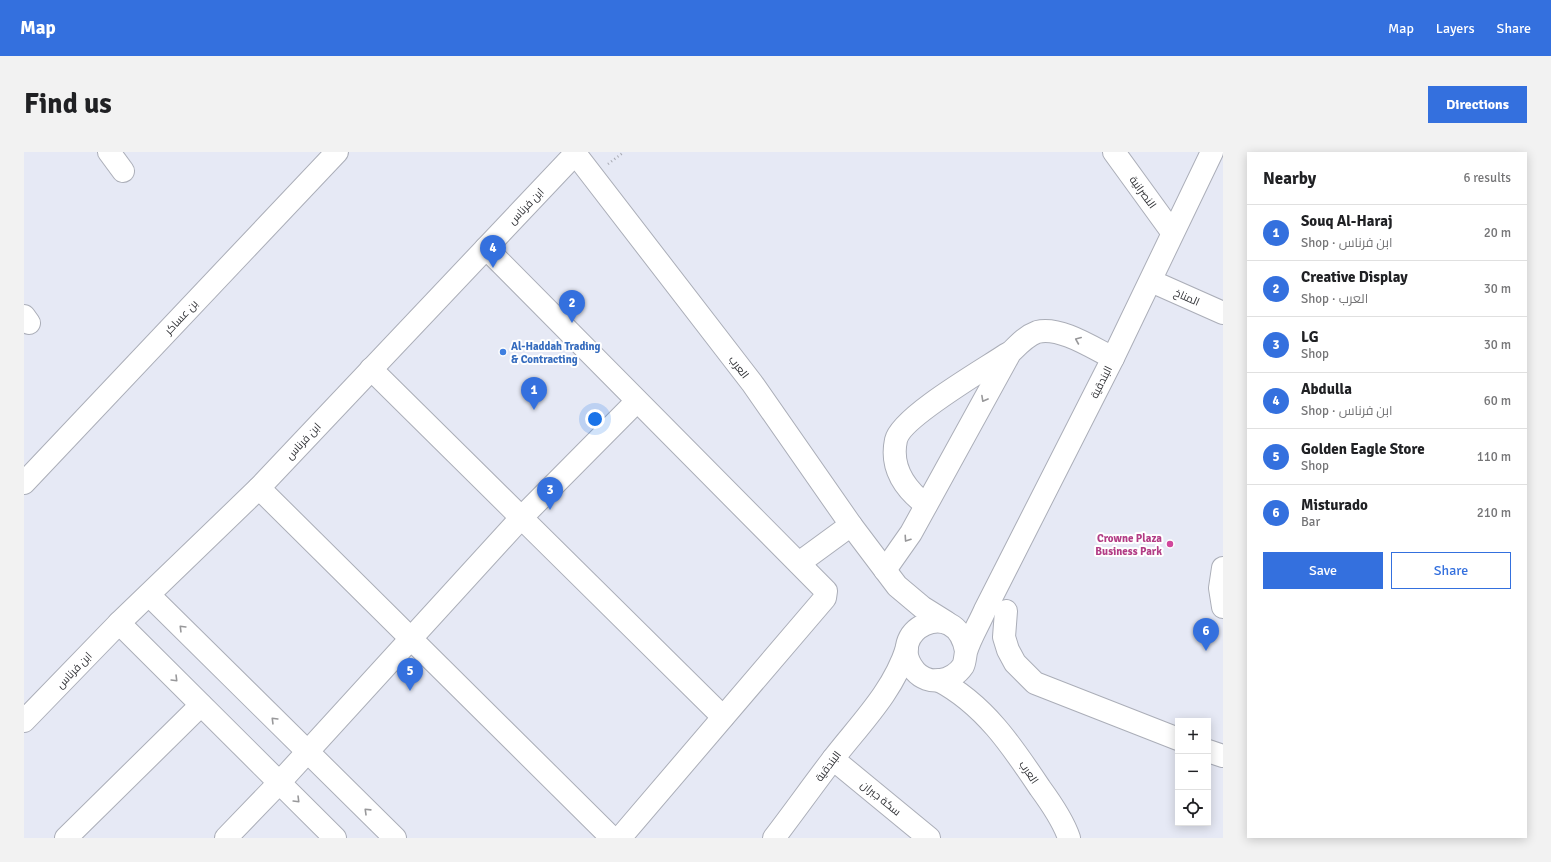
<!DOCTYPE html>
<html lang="en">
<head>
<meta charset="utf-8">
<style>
  :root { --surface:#fff; --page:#f2f2f2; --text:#202124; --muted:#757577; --line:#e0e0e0; --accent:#3470de }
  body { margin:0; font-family:Signika,Cairo,sans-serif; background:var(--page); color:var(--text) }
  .controls { position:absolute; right:12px; bottom:12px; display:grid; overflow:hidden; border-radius:0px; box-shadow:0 2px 10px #0003 }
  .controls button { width:36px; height:36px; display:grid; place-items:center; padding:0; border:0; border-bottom:1px solid var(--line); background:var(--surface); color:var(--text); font:20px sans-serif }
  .you { position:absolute; left:571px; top:267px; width:14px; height:14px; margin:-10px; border:3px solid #fff; border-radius:50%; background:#1a73e8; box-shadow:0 0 0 6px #1a73e833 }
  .badge { display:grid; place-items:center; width:26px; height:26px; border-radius:50%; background:var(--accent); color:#fff; font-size:13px; font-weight:700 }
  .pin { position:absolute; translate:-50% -33px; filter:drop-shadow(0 1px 2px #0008) }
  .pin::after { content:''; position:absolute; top:21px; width:14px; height:12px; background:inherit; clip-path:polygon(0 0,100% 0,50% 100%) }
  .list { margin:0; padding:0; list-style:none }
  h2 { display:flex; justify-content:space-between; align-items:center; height:52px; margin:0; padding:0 16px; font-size:17px }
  h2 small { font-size:13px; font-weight:400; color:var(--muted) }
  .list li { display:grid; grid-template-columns:26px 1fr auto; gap:12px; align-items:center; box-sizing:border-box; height:56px; padding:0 16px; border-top:1px solid var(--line) }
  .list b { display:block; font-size:15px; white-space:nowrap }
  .list p { margin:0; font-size:13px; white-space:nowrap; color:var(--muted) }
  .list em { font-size:13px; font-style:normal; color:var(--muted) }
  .actions { display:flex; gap:8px; padding:12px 16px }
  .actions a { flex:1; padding:9px 0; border:1px solid var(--accent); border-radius:0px; text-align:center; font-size:14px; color:var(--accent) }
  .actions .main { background:var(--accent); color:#fff }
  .icon { flex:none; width:22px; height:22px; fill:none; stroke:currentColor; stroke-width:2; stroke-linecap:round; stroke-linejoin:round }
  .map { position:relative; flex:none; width:1199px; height:686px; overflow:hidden; border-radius:0px }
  header { display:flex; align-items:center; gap:24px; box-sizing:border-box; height:56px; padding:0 20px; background:var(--accent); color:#fff }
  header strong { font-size:19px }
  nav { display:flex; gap:22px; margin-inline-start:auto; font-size:14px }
  .intro { display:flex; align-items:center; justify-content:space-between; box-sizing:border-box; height:96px; padding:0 24px }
  h1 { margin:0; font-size:28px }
  .button { padding:10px 18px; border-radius:0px; background:var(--accent); color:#fff; font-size:14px; font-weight:700 }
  main { display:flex; gap:24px; padding:0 24px }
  aside { flex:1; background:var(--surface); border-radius:0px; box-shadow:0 2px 10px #0003 }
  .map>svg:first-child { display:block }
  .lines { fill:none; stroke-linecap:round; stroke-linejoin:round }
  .minor-casing { stroke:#abaeb8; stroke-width:24 }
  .path { stroke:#a8aab3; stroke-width:2.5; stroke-dasharray:1 3; stroke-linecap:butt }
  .minor { stroke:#fff; stroke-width:22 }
  .oneway { stroke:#98989a }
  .shop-dot { fill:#3f7fe0; stroke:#fff; stroke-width:1.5 }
  .hotel-dot { fill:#d1479c; stroke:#fff; stroke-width:1.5 }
  .labels { text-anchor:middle; stroke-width:4; stroke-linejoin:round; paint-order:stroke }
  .street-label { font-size:11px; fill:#313236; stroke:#fff }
  .shop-label { font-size:11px; font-weight:bold; fill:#366cbe; stroke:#fff; text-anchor:start }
  .hotel-label { font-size:11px; font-weight:bold; fill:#b23c85; stroke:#fff; text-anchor:end }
</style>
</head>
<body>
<header>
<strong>Map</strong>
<nav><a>Map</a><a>Layers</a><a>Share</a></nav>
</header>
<div class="intro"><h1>Find us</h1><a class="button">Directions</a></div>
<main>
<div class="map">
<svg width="1199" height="686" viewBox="0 0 1199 686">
  <rect width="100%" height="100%" fill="#e6e9f5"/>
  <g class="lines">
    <!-- minor casing -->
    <g class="minor-casing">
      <g id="minor">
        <polyline points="85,0 99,19"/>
        <polyline points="550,0 728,231 827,373 873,434 898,455 922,470"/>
        <polyline points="1090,0 1148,80"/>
        <polyline points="462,96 802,439 801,446 596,686"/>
        <polyline points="1127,129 1199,161"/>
        <polyline points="0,164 5,171"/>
        <polyline points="347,217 699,565"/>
        <polyline points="0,331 313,0"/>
        <polyline points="235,336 588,686"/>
        <path d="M902,353c-21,-16 -36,-37 -30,-65 5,-23 89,-71 111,-86"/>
        <polyline points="775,411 827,373"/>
        <polyline points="1199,416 1196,436 1199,455"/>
        <path d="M861,418l26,-37 99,-180c8,-8 16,-17 27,-21 23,-6 56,16 76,26"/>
        <polyline points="125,443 371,686"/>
        <polyline points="982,459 980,485 984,498 991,511 1011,531 1154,587"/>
        <polyline points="95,471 311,686"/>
        <path d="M942,499c-10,-58 -84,-19 -51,20 13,15 37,11 48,-5 2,-4 2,-9 3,-14 4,-14 13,-28 19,-42l128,-252 99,-206"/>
        <path d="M914,528c46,24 74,66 102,108 11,15 23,32 29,50"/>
        <polyline points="0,569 95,471 235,336 551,2"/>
        <polyline points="1184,599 1199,604"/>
        <polyline points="809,607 905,686"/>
        <polyline points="42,686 177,553"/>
        <polyline points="202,686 255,631 497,366 613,249"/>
        <path d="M750,686c20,-26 39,-53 59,-79 27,-35 60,-67 74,-111"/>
      </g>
    </g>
    <!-- path -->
    <polyline class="path" points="584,12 600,0"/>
    <!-- minor -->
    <use href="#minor" class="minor"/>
  </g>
  <!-- one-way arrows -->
  <defs><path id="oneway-chevron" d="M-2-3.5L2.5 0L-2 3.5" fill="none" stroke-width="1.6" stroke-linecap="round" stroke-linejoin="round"/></defs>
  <g class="oneway">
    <use href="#oneway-chevron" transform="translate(1054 188) rotate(-157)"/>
    <use href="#oneway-chevron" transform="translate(960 247) rotate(119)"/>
    <use href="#oneway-chevron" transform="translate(883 387) rotate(124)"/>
    <use href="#oneway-chevron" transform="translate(158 476) rotate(-135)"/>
    <use href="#oneway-chevron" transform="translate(151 527) rotate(45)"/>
    <use href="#oneway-chevron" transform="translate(250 568) rotate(-135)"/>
    <use href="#oneway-chevron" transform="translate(273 648) rotate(45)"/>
    <use href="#oneway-chevron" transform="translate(343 659) rotate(-136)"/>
  </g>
  <!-- markers -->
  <circle class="shop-dot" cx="479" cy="200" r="4"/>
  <circle class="hotel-dot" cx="1146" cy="392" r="4"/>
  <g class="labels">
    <!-- street labels -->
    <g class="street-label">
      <text transform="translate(1119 40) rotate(54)" y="4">النصرانية</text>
      <text transform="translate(502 54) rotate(-46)" y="4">ابن فرناس</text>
      <text transform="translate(1163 145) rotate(24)" y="4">المناخ</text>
      <text transform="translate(157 165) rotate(-47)" y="4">بن عساكر</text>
      <text transform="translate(715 215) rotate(52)" y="4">العرب</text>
      <text transform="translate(1077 230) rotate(-63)" y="4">البندقية</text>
      <text transform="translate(279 289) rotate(-47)" y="4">ابن فرناس</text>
      <text transform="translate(50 518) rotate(-46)" y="4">ابن فرناس</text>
      <text transform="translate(804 614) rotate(-53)" y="4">البندقية</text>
      <text transform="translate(1005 620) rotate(56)" y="4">العرب</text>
      <text transform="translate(857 646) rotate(39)" y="4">سكة جبران</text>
    </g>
    <!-- shop labels -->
    <g class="shop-label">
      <text x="487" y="198">Al-Haddah Trading<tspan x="487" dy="13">&amp; Contracting</tspan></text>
    </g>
    <!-- hotel labels -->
    <g class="hotel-label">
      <text x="1138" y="390">Crowne Plaza<tspan x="1138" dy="13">Business Park</tspan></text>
    </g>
  </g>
</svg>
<div class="controls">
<button>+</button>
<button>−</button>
<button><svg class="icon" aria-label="locate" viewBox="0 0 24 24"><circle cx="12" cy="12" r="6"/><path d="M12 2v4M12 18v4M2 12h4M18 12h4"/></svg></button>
</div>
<div class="you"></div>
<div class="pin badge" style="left:510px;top:258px">1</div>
<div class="pin badge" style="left:548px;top:171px">2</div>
<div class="pin badge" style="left:526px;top:358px">3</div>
<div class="pin badge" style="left:469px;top:116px">4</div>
<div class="pin badge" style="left:386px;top:539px">5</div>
<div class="pin badge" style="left:1182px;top:499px">6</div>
</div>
<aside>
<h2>Nearby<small>6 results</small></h2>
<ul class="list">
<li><span class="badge">1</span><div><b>Souq Al-Haraj</b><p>Shop · ابن فرناس</p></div><em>20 m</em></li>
<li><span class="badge">2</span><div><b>Creative Display</b><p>Shop · العرب</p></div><em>30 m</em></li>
<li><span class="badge">3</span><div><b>LG</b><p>Shop</p></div><em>30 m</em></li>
<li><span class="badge">4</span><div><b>Abdulla</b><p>Shop · ابن فرناس</p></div><em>60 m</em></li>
<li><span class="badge">5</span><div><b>Golden Eagle Store</b><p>Shop</p></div><em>110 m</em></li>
<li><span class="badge">6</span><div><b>Misturado</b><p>Bar</p></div><em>210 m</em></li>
</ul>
<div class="actions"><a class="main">Save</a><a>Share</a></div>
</aside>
</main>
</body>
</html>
